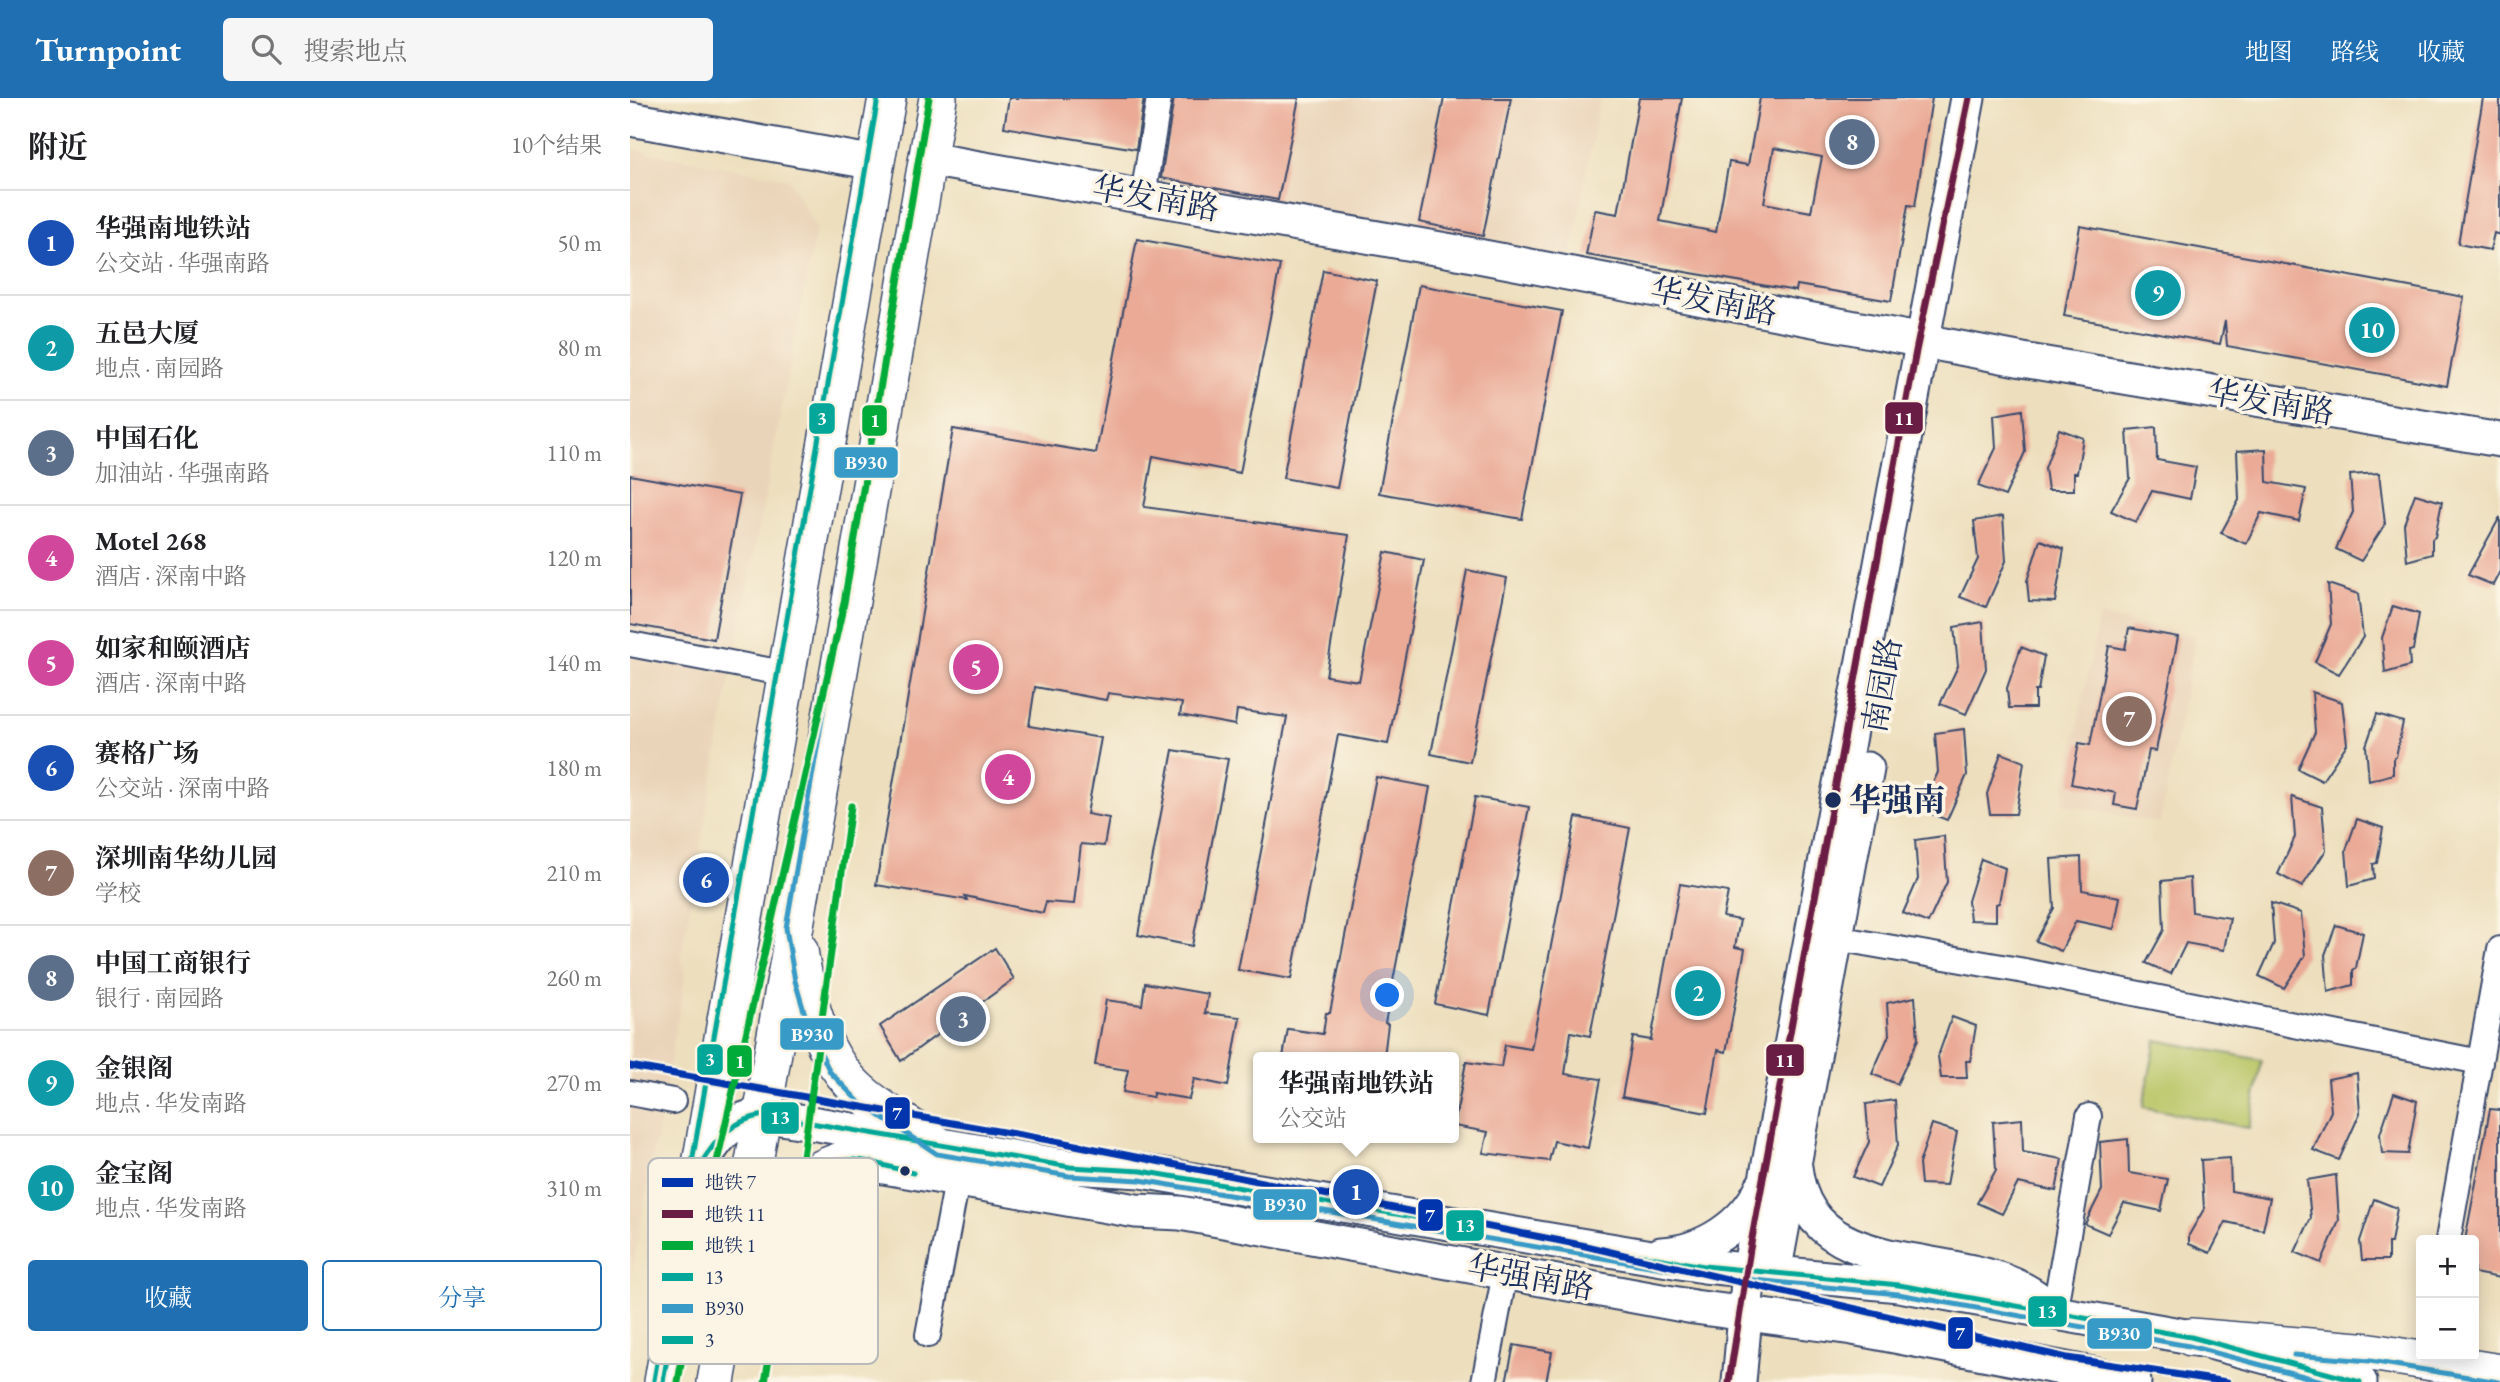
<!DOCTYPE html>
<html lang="zh">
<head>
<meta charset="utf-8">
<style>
  :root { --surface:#fff; --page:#f6f6f6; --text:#202124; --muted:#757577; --line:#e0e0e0; --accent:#1f6fb2 }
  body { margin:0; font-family:"EB Garamond","Noto Serif SC",serif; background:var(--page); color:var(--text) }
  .controls { position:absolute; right:21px; bottom:21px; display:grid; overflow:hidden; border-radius:7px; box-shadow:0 4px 18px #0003 }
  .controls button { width:63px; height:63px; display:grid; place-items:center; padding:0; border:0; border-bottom:2px solid var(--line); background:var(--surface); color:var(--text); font:35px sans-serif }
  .you { position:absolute; left:758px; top:898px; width:24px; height:24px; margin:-18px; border:5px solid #fff; border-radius:50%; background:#1a73e8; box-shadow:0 0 0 10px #1a73e833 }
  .badge { display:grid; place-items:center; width:46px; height:46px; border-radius:50%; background:var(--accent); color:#fff; font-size:23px; font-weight:700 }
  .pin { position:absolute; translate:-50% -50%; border:4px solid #fff; box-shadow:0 2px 7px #0006 }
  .popup { position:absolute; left:623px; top:954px; width:206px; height:91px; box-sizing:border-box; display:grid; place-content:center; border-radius:7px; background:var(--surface); filter:drop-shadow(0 2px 5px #0005); font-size:23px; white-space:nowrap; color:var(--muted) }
  .popup b { font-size:26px; color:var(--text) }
  .popup::after { content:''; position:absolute; left:50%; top:100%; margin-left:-14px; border:14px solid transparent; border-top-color:var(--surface) }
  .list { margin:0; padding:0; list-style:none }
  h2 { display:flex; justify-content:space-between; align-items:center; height:91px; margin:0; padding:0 28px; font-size:30px }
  h2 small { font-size:23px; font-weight:400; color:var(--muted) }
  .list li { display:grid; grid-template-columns:46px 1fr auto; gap:21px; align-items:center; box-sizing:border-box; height:105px; padding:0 28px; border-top:2px solid var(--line) }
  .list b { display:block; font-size:26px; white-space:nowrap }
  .list p { margin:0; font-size:23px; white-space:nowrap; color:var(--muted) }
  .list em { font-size:23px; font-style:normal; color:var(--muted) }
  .actions { display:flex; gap:14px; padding:21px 28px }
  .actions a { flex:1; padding:16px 0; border:2px solid var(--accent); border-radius:7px; text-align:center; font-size:24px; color:var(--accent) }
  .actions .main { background:var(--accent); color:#fff }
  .icon { flex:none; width:38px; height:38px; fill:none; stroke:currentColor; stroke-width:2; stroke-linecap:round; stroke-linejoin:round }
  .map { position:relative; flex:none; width:1870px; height:1284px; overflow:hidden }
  header { display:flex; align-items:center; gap:42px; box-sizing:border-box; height:98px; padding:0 35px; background:var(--accent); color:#fff }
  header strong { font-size:33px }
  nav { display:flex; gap:38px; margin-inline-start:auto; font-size:24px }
  .search { width:490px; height:63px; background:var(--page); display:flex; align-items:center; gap:18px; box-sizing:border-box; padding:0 24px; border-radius:7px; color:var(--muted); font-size:26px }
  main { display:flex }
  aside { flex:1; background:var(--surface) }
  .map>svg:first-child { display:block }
  .built { fill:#ead4b9 }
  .garden { fill:#b9c668; stroke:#6a7a63; stroke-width:2 }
  .building { fill:#eaaa96; fill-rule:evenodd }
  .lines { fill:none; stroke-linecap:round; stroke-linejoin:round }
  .street-casing { stroke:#3a496c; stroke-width:28 }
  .secondary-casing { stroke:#3a496c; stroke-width:37 }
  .primary-casing { stroke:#3a496c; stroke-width:40 }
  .street { stroke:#fff; stroke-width:24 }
  .secondary { stroke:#fff; stroke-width:33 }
  .primary { stroke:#fff; stroke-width:37 }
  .bus-1-casing { stroke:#fcf5e5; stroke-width:10 }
  .bus-2-casing { stroke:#fcf5e5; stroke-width:10 }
  .bus-3-casing { stroke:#fcf5e5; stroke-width:10 }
  .bus-1 { stroke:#02a799; stroke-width:5 }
  .bus-2 { stroke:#379ac7; stroke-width:5 }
  .bus-3 { stroke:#02a799; stroke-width:5 }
  .metro-1-casing { stroke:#fcf5e5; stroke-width:12 }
  .metro-2-casing { stroke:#fcf5e5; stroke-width:12 }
  .metro-3-casing { stroke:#fcf5e5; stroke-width:12 }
  .metro-1 { stroke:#0035ad; stroke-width:7 }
  .metro-2 { stroke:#6a1d44; stroke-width:7 }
  .metro-3 { stroke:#00ab39; stroke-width:7 }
  .stop-dot { fill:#1b2f5e; stroke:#fcf5e5; stroke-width:2.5 }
  .labels { text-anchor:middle; stroke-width:7; stroke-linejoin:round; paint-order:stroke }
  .street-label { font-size:32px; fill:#1b2f5e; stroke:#fcf5e5 }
  .stop-label { font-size:32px; font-weight:bold; fill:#1b2f5e; stroke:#fcf5e5; text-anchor:start }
  .key { fill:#fcf5e5; stroke:#b8babc; stroke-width:2 }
  .key-label { font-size:19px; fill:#1b2f5e }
  .line-badge { stroke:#fcf5e5; stroke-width:2.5 }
  .badge-label { font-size:19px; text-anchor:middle; font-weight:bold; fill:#fff }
</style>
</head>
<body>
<header>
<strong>Turnpoint</strong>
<div class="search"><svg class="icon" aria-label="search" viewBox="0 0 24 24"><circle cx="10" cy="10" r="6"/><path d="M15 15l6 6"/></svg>搜索地点</div>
<nav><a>地图</a><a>路线</a><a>收藏</a></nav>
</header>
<main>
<aside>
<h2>附近<small>10个结果</small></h2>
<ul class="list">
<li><span class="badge" style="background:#1a4fb4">1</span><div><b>华强南地铁站</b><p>公交站 · 华强南路</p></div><em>50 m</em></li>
<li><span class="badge" style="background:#0f9aa8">2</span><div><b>五邑大厦</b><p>地点 · 南园路</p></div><em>80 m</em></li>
<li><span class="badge" style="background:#5c6f8a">3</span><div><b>中国石化</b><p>加油站 · 华强南路</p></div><em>110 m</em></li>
<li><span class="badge" style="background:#d1479c">4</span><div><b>Motel 268</b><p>酒店 · 深南中路</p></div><em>120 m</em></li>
<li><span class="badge" style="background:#d1479c">5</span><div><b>如家和颐酒店</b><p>酒店 · 深南中路</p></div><em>140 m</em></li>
<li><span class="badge" style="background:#1a4fb4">6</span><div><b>赛格广场</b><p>公交站 · 深南中路</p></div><em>180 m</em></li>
<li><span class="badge" style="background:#8d6e63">7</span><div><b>深圳南华幼儿园</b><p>学校</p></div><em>210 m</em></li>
<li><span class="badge" style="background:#5c6f8a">8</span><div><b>中国工商银行</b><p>银行 · 南园路</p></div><em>260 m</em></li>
<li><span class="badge" style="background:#0f9aa8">9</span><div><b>金银阁</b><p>地点 · 华发南路</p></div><em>270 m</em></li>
<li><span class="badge" style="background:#0f9aa8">10</span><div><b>金宝阁</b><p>地点 · 华发南路</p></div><em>310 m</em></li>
</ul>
<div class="actions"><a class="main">收藏</a><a>分享</a></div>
</aside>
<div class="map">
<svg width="1870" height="1284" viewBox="0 0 1870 1284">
  <rect width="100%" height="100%" fill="#fcf5e5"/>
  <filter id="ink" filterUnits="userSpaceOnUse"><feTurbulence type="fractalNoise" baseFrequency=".0143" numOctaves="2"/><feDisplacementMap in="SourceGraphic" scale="14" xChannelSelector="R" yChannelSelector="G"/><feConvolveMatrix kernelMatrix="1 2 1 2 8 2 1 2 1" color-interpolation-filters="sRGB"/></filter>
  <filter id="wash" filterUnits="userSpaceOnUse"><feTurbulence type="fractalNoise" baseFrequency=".00686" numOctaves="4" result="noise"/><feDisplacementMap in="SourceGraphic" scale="28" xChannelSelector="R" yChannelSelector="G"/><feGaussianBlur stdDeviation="1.57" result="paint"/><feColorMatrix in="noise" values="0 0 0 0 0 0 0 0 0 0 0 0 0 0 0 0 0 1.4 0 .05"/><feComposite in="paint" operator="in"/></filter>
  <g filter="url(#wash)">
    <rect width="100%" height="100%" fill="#eddfbd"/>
    <!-- built -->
    <g class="built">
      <polygon points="598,0 970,0 940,164 580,99"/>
      <polygon points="0,51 159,81 186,131 98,592 51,859 56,876 0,1184"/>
      <polygon points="1469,518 1566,537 1530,725 1432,706"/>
    </g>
    <!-- garden -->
    <polygon class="garden" points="1526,942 1632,962 1619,1030 1513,1009"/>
    <g id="blocks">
      <!-- building -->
      <g class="building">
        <polygon points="379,0 514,0 506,51 374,29"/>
        <polygon points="544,0 669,0 648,102 531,80"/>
        <polygon points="814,0 881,0 853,138 789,124"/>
        <path d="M1009,0h43l-22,123 56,11 13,-70 19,3 12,-67h172l-17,108 -7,-1 -17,96 -94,-16 -1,6 -210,-36 9,-45 23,4zM1144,50l48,9 -11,55 -47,-9z"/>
        <polygon points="1853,0 1870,0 1870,137 1864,135 1860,152 1828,146"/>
        <polygon points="1450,128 1834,199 1817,288 1597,248 1595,223 1590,246 1434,218"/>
        <polygon points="507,141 650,167 610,375 523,358 514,409 719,437 696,578 729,583 755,454 794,462 758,646 708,637 661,881 608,872 657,619 607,612 605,627 550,617 552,605 478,595 476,602 405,589 399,628 471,640 457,716 479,720 474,748 451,746 444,806 416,804 413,815 335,798 337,802 246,787 323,331 466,355"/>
        <polygon points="693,172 747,183 707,390 653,380"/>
        <polygon points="789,187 932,213 892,421 749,395"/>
        <polygon points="1392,312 1395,354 1375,398 1348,388 1366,350 1364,317"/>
        <polygon points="1526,329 1527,362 1566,369 1560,401 1522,393 1506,424 1481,413 1500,380 1497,332"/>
        <polygon points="1429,331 1453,340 1447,375 1444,375 1444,392 1418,392 1415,370"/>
        <polygon points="1636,351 1637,384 1676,391 1669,423 1631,415 1616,446 1591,435 1609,402 1607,353"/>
        <polygon points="1749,375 1755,426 1731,463 1706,451 1723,414 1720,377"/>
        <polygon points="0,377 110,397 84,541 0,526"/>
        <polygon points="1785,396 1812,404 1805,439 1802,441 1802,456 1777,463 1774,426"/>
        <polygon points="1373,418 1376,463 1356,509 1330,499 1348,461 1344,423"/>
        <polygon points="1870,419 1870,473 1863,487 1838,477"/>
        <polygon points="1410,442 1434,451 1425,504 1399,503 1397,483"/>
        <polygon points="837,472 877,480 840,664 801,656"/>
        <polygon points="1698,486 1728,496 1733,539 1709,576 1685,564 1701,526"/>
        <polygon points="1763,508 1789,516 1783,552 1779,553 1780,568 1755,575 1752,540"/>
        <polygon points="1353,524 1356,571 1336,616 1310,606 1328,568 1324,529"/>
        <polygon points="1499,530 1548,539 1526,653 1519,652 1507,711 1484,707 1486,695 1441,686 1449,645 1460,647 1479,548 1495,551"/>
        <polygon points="1391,549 1414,558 1408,593 1405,593 1405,610 1379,610 1377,590"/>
        <polygon points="1682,594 1712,604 1717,646 1692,683 1668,671 1685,634"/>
        <polygon points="1747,616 1773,624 1766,659 1763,661 1763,676 1739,683 1736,648"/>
        <polygon points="1334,631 1337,677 1317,722 1291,712 1308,674 1305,635"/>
        <polygon points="543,652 598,661 562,848 508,837"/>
        <polygon points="1371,655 1394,664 1386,716 1360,716 1357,696"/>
        <polygon points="746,679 800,689 755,925 758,926 754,959 653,959 658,931 693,936 696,915 700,915"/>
        <polygon points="845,699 899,709 859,917 805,906"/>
        <polygon points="1662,699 1692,709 1696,752 1672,789 1648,776 1665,739"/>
        <polygon points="946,719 1000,730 960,938 941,934 935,976 971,981 958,1050 924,1043 919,1063 853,1055 858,1034 824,1028 836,964 871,969 875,947 901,951"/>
        <polygon points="1727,721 1753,730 1747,765 1743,766 1744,781 1719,788 1716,752"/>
        <polygon points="1314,738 1317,784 1298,825 1273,815 1288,781 1285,742"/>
        <polygon points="1451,759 1452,792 1490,799 1484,831 1446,823 1431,853 1406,843 1424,810 1421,761"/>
        <polygon points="1351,761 1375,770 1369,805 1366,806 1366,823 1340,822 1338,803"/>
        <polygon points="1560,780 1562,814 1600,820 1594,852 1556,845 1541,876 1516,865 1534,832 1532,783"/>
        <polygon points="1050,786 1098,794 1093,819 1110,822 1105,849 1115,851 1096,954 1088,952 1077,1015 992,999 1003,939 1021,942"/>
        <polygon points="1641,805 1671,815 1675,858 1654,890 1629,878 1644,845"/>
        <polygon points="1706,827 1733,835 1726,870 1723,872 1723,887 1698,894 1695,857"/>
        <polygon points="365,850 384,881 271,963 250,928"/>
        <polygon points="515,885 578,896 575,915 610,919 598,988 564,981 559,1001 523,995 523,999 493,994 498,972 465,967 476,902 512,907"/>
        <polygon points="1285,899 1288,941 1267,986 1242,976 1259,937 1257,905"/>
        <polygon points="1322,919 1346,928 1340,963 1336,963 1337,980 1311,980 1308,958"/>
        <polygon points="1727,975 1730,1015 1709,1062 1683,1052 1701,1013 1698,981"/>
        <polygon points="1764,995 1787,1003 1778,1056 1752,1055 1750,1036"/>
        <polygon points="1265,1002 1268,1047 1249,1089 1223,1079 1239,1044 1236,1006"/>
        <polygon points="1860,1011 1870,1012 1870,1180 1844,1175 1844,1142 1835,1142"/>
        <polygon points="1392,1021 1393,1054 1432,1061 1426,1093 1388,1085 1372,1116 1347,1105 1366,1072 1363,1024"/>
        <polygon points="1302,1026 1327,1034 1317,1087 1291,1086 1289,1066"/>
        <polygon points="1498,1041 1499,1075 1538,1081 1531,1113 1494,1105 1478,1136 1455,1126 1472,1092 1470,1044"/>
        <polygon points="1600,1060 1601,1093 1640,1100 1633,1132 1596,1124 1580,1155 1559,1146 1559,1137 1574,1111 1571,1062"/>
        <polygon points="1706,1077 1709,1123 1691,1165 1665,1154 1681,1120 1677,1082"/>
        <polygon points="1744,1101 1767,1110 1761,1145 1758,1145 1758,1162 1732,1162 1730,1143"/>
        <polygon points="884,1247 922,1254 916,1284 876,1284"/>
      </g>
    </g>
  </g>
  <g filter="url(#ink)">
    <use href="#blocks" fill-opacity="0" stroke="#3a496c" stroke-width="2"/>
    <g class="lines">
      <!-- street casing -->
      <g class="street-casing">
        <g id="street">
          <polyline points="513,98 529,0"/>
          <polyline points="0,546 158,576"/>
          <polyline points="1206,840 1389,872 1850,964"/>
          <polyline points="0,995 43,1003"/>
          <polyline points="1818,1142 1870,851"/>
          <polyline points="1424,1215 1459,1018"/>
          <polyline points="298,1237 327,1083"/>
          <polyline points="854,1284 875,1175"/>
        </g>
      </g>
      <!-- secondary casing -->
      <g class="secondary-casing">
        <g id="secondary">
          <polyline points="0,21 246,65"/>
          <polyline points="298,61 822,153 1398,263 1870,342"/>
          <polyline points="214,1062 506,1113 550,1115 1064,1209 1223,1230 1504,1284"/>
          <path d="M70,1067c16,-26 31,-48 64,-50l306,52 71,4 563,95 195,19 292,52 169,45"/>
          <path d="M1165,1069c14,123 172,73 247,135"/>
          <path d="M1031,1156c42,-2 83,-28 101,-67"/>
          <polyline points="1144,1175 1237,671"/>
          <polyline points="1109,1284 1119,1173 1338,0"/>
        </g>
      </g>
      <!-- primary casing -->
      <g class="primary-casing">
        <g id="primary">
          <path d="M169,852c8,52 22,109 64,144 23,20 52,34 76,52"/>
          <path d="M114,1156c24,-40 52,-81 100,-94"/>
          <polyline points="1561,1239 1741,1254 1870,1275"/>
          <polyline points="33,1284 257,0"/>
          <polyline points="86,1284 308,0"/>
        </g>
      </g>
      <!-- street -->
      <use href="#street" class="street"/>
      <!-- secondary -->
      <use href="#secondary" class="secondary"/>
      <!-- primary -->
      <use href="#primary" class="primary"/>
      <!-- bus-1 casing -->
      <g class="bus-1-casing">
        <g id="bus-1">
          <path d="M90,1263c4,-28 5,-58 13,-85 13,-41 66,-111 111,-116 23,-2 47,8 69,13"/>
          <path d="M33,1284l37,-217c16,-26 32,-45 64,-50l306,52 71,4 563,95 195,19 292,52 169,45"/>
        </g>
      </g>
      <!-- bus-2 casing -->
      <g class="bus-2-casing">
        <g id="bus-2">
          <polyline points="299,0 156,830 165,883 179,930 200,974 229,1004 307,1056 439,1078 510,1082 1073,1177 1268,1196 1559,1248 1696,1284"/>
          <polyline points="1664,1257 1740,1263 1869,1284"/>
        </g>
      </g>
      <!-- bus-3 casing -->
      <g class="bus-3-casing">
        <polyline id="bus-3" points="24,1282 248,0"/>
      </g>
      <!-- bus-1 -->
      <use href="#bus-1" class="bus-1"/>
      <!-- bus-2 -->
      <use href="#bus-2" class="bus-2"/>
      <!-- bus-3 -->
      <use href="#bus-3" class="bus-3"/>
      <!-- metro-1 casing -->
      <g class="metro-1-casing">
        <polyline id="metro-1" points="0,968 430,1044 951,1147 1437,1260 1597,1284"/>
      </g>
      <!-- metro-2 casing -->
      <g class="metro-2-casing">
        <polyline id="metro-2" points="1099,1284 1120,1151 1286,253 1339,0"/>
      </g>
      <!-- metro-3 casing -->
      <g class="metro-3-casing">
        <g id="metro-3">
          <polyline points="48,1284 86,1068 214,505 299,0"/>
          <polyline points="135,1284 168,1095 221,708"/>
        </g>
      </g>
      <!-- metro-1 -->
      <use href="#metro-1" class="metro-1"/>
      <!-- metro-2 -->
      <use href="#metro-2" class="metro-2"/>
      <!-- metro-3 -->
      <use href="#metro-3" class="metro-3"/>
    </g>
  </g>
  <!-- markers -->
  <g class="stop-dot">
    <circle cx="1203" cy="702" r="9"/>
    <circle cx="275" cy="1073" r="6"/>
  </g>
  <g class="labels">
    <!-- street labels -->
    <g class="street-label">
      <text transform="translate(526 100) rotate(10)" y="11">华发南路</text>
      <text transform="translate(1084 203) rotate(11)" y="11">华发南路</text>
      <text transform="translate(1641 304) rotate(10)" y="11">华发南路</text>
      <text transform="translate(1252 587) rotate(-80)" y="11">南园路</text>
      <text transform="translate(901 1179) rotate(10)" y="11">华强南路</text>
    </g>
    <!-- stop labels -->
    <g class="stop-label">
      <text x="1219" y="713">华强南</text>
    </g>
  </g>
  <!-- legend -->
  <rect x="18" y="1060" width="230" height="206" rx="10" class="key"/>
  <rect x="32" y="1080" width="31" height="9" fill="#0035ad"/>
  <rect x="32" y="1112" width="31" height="8" fill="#6a1d44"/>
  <rect x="32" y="1143" width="31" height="9" fill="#00ab39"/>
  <rect x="32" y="1175" width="31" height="8" fill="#02a799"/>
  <rect x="32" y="1206" width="31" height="9" fill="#379ac7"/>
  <rect x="32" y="1238" width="31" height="8" fill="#02a799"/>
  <g class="key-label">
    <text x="75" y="1091">地铁 7</text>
    <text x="75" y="1123">地铁 11</text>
    <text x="75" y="1154">地铁 1</text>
    <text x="75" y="1186">13</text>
    <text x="75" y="1217">B930</text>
    <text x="75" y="1249">3</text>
  </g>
  <g class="line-badge">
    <rect x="1254" y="303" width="40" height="34" rx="7" fill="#6a1d44"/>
    <rect x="178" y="304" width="28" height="33" rx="7" fill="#02a799"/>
    <rect x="231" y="306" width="27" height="33" rx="7" fill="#00ab39"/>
    <rect x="203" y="348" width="66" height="33" rx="7" fill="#379ac7"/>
    <rect x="149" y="919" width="66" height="34" rx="7" fill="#379ac7"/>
    <rect x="66" y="945" width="28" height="33" rx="7" fill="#02a799"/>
    <rect x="1135" y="945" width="40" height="34" rx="7" fill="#6a1d44"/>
    <rect x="96" y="946" width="27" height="34" rx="7" fill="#00ab39"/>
    <rect x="254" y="998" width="27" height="34" rx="7" fill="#0035ad"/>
    <rect x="130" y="1003" width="40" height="34" rx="7" fill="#02a799"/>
    <rect x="622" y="1090" width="66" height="33" rx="7" fill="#379ac7"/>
    <rect x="787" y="1100" width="27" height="34" rx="7" fill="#0035ad"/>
    <rect x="815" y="1111" width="40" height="33" rx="7" fill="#02a799"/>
    <rect x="1397" y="1197" width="41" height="33" rx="7" fill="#02a799"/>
    <rect x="1317" y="1218" width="27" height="34" rx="7" fill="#0035ad"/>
    <rect x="1456" y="1219" width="67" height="33" rx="7" fill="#379ac7"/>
  </g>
  <g class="badge-label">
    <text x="1274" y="327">11</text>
    <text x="192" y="327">3</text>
    <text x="245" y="329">1</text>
    <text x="236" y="371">B930</text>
    <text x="182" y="943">B930</text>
    <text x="80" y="968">3</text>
    <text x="1155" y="969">11</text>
    <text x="110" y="970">1</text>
    <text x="267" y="1022">7</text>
    <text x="150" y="1026">13</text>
    <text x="655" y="1113">B930</text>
    <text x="800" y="1124">7</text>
    <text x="835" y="1134">13</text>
    <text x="1417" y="1220">13</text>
    <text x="1330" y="1242">7</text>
    <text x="1489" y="1242">B930</text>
  </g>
</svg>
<div class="controls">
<button>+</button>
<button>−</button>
</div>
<div class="you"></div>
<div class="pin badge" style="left:726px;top:1094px;background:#1a4fb4">1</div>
<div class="popup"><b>华强南地铁站</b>公交站</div>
<div class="pin badge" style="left:1068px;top:895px;background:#0f9aa8">2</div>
<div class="pin badge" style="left:333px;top:921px;background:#5c6f8a">3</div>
<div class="pin badge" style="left:378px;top:679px;background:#d1479c">4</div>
<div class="pin badge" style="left:346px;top:569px;background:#d1479c">5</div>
<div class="pin badge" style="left:76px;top:782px;background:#1a4fb4">6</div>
<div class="pin badge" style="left:1499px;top:621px;background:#8d6e63">7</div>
<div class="pin badge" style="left:1222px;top:44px;background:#5c6f8a">8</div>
<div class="pin badge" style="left:1528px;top:195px;background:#0f9aa8">9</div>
<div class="pin badge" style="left:1742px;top:232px;background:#0f9aa8">10</div>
</div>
</main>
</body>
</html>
